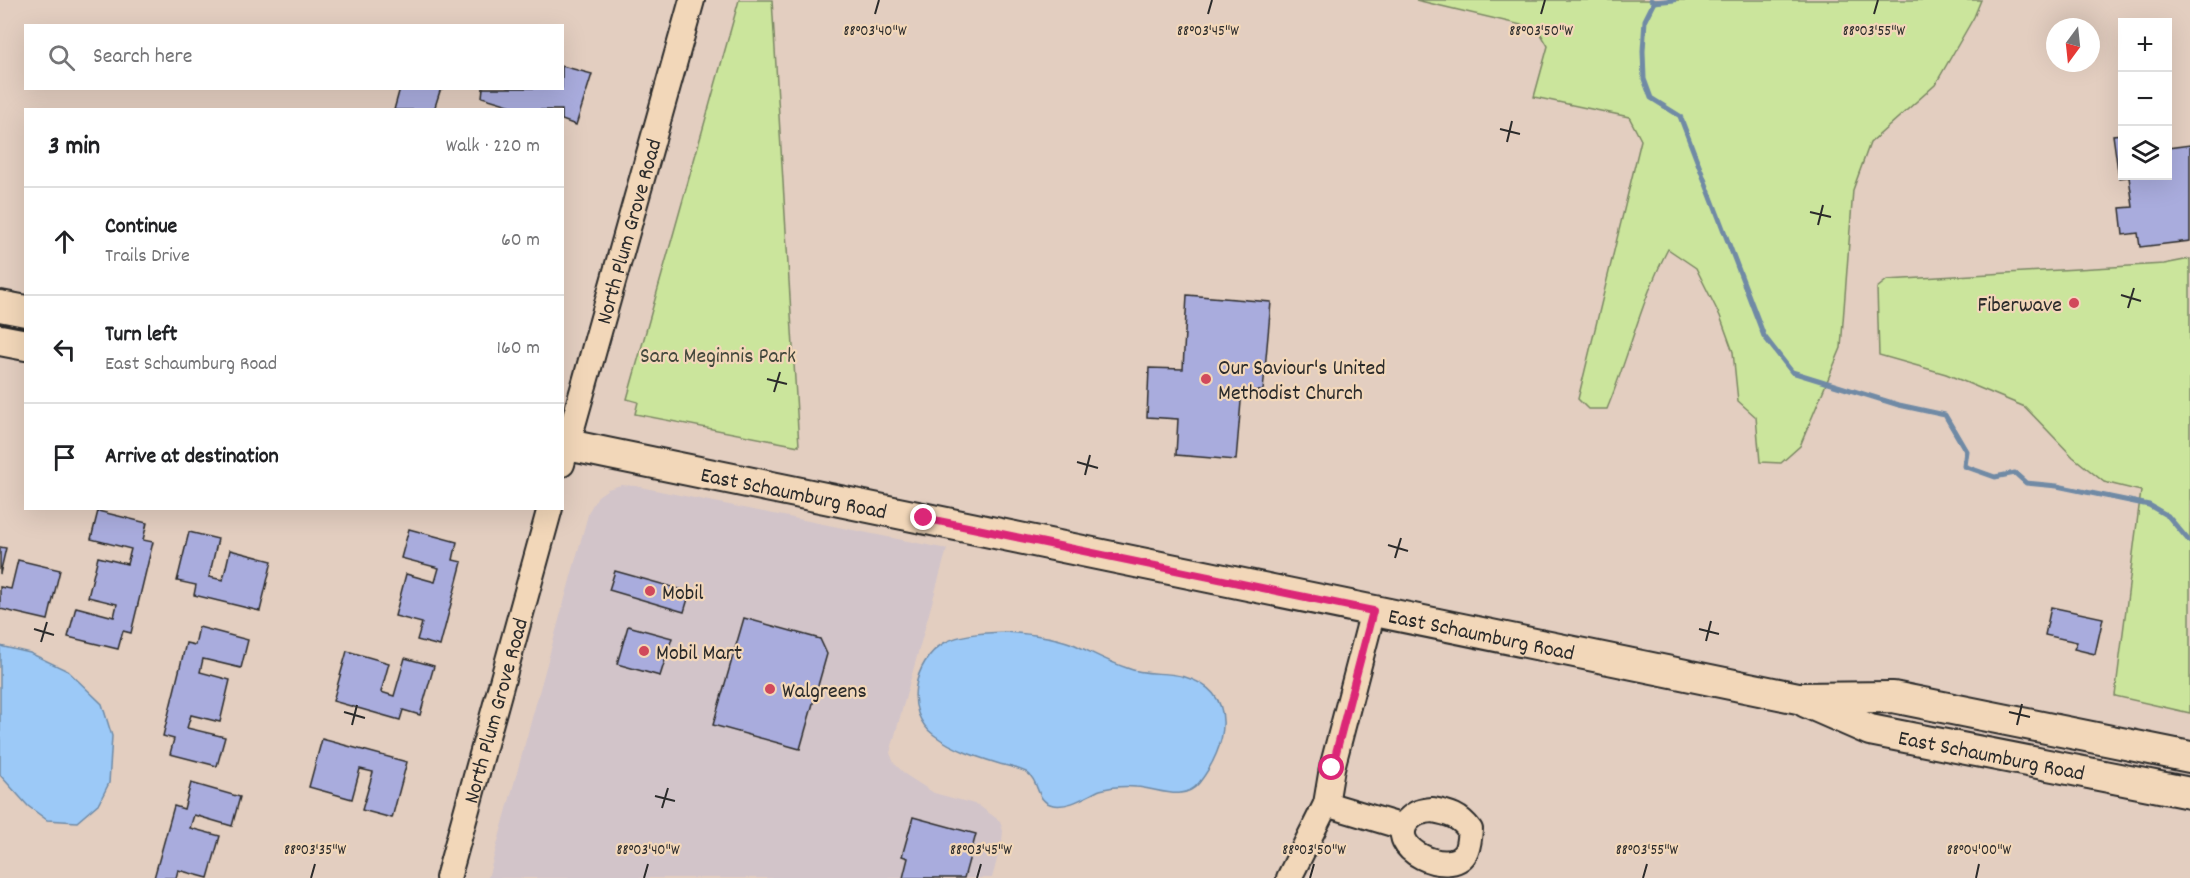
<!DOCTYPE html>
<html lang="en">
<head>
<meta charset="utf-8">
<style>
  :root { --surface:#fff; --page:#f2f2f2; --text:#202124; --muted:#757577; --line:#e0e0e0 }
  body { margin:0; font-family:Dekko,sans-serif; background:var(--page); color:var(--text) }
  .controls { position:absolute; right:18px; top:18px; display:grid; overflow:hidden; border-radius:0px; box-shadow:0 6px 24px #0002 }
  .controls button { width:54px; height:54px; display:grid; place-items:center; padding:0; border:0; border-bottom:2px solid var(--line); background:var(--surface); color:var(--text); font:30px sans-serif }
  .compass { position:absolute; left:2046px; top:18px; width:54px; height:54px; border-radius:50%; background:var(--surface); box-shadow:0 6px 24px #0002; rotate:195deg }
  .stop { position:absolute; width:18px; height:18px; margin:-14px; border:4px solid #db2777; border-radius:50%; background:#fff }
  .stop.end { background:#db2777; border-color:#fff; box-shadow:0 2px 6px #0008 }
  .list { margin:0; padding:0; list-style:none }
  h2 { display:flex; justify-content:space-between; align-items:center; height:78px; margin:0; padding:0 24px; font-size:26px }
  h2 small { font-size:20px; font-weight:400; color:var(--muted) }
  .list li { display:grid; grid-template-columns:39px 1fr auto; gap:18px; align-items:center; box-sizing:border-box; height:108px; padding:0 24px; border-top:2px solid var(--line) }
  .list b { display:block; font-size:22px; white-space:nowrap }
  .list p { margin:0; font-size:20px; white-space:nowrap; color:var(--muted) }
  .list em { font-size:20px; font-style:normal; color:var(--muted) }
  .icon { flex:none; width:33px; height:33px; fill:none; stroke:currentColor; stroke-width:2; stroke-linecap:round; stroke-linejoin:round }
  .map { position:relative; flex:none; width:2190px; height:878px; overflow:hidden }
  .search { position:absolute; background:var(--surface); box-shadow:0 6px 24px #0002; left:24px; top:24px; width:540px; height:66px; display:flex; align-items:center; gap:15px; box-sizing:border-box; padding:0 21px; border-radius:0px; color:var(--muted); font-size:22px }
  .panel { position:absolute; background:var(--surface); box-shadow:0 6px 24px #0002; left:24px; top:108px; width:540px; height:402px; border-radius:0px }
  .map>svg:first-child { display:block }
  .built { fill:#d2c4c9 }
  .green { fill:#cbe59c; stroke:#7b8864; stroke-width:1.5 }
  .water { fill:#9cc9f7; stroke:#6f8aa5; stroke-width:1.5 }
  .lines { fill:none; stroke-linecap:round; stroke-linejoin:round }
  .stream { stroke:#6f8aa5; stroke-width:5 }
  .building { fill:#a9acdd; stroke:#2b2b2b; stroke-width:1.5 }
  .minor-casing { stroke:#2b2b2b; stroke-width:28 }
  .major-casing { stroke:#2b2b2b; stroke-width:34 }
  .minor { stroke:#f2d7b9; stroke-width:24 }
  .major { stroke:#f2d7b9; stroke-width:30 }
  .route { stroke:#db2777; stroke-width:8 }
  .ticks { fill:none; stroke:#2b2b2b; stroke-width:2 }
  .poi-dot { fill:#d1495b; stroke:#f2d7b9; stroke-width:2 }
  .labels { text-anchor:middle; stroke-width:4.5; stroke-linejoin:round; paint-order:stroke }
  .street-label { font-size:22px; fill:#2b2b2b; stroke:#f2d7b9 }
  .poi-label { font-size:22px; fill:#2b2b2b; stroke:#f2d7b9; text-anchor:start }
  .park-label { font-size:22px; fill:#43473c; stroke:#f2d7b9 }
  .ticks-label { font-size:15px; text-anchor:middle; fill:#2b2b2b; stroke:#f2d7b9; stroke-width:4.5; stroke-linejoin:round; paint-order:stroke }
</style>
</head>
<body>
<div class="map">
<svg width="2190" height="878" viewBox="0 0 2190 878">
  <rect width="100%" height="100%" fill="#e3cec0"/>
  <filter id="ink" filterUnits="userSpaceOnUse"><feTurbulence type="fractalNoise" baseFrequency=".0167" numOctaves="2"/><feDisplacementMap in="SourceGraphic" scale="12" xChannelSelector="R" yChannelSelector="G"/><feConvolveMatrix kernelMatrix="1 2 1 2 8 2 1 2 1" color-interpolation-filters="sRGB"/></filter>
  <g filter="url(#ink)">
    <!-- built -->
    <polygon class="built" points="621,485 635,486 947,549 890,753 894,763 906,775 934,793 978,805 1000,821 1003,831 1002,841 992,878 488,878 589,511 598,496 608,489"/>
    <!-- green -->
    <g class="green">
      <polygon points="739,0 772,0 799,446 635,414 638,402 627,399"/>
      <path d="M1416,0h565l-7,17 -39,68 -65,58 -17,47 -12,158 -41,98 -19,17 -21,-1 -4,-45 -18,-16 -5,-49 -13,-36 -24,-48 -28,-19c-27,51 -39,107 -61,160h-19l-10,-10 63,-259 -12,-23 -95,-20 14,-51 -10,-17z"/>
      <polygon points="2190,259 2190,713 2115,696 2141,491 2104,482 2073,457 2025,407 1946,374 1879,355 1877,288 1887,280 2164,264"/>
    </g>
    <!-- water -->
    <g class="water">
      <path d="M1006,632c22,2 46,4 67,12 18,8 35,18 54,24 19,8 38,3 58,9 55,16 42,70 14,106 -16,20 -41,5 -63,4 -11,-1 -25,0 -36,3 -14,6 -30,18 -47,15 -18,-3 -13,-25 -27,-33 -8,-4 -18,-6 -26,-8 -23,-7 -46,-14 -66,-29 -31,-23 -21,-74 10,-92 18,-10 43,-10 62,-11z"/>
      <polygon points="0,646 30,653 68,671 102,704 112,736 109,783 99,803 77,822 47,820 28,806 0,775"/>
    </g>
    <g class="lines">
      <!-- stream -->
      <g class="stream">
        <polyline points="1651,0 1654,2 1674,0"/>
        <polyline points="1654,2 1645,20 1643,51 1644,79 1651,98 1680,116 1764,336 1792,372 1899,405 1945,415 1966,451 1964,466 1995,477 2015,473 2026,483 2057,486 2149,505 2168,516 2190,542"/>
      </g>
    </g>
    <!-- building -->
    <g class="building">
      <polygon points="562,66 592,74 576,125 562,120 562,110 525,110 482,97 483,88 562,88"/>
      <polygon points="400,88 443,88 440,91 434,110 394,110"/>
      <polygon points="2122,134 2122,176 2168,176 2168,148 2190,145 2190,241 2140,247 2138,233 2123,235 2120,208 2133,207 2129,177 2119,178 2113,135"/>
      <polygon points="1187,295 1271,302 1263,391 1242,390 1236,460 1176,455 1178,419 1147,417 1149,368 1183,369"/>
      <polygon points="98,511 147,523 143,540 153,542 131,633 123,631 118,649 68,637 76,607 114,617 117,604 88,597 98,557 127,564 131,549 91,539"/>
      <polygon points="409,529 457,542 453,560 462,562 440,646 417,640 422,623 395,616 406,574 435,582 439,568 401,558"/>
      <polygon points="189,532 218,539 209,577 223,580 230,550 272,561 260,611 194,595 196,585 177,581"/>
      <polygon points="0,547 6,548 0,574"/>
      <polygon points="18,560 60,570 48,620 0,609 0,587 11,589"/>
      <polygon points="615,571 690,592 684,612 609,590"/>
      <polygon points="2051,607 2103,618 2095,654 2074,649 2077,642 2045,635"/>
      <polygon points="744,618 820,639 827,654 800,749 713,725"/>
      <polygon points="628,626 672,638 660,676 617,664"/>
      <polygon points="199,627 248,640 241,668 203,659 200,672 230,680 220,722 191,715 187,728 225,737 217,766 170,754 174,739 163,736 186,643 195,645"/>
      <polygon points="347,651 389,663 381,692 394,696 405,658 434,666 420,715 403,710 400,720 333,701"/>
      <polygon points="322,739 407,762 392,818 362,810 373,772 360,769 352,799 309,787"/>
      <polygon points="191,783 240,797 232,826 194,815 190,828 220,836 208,878 178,870 176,878 154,878 174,806 184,809"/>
      <polygon points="913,817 976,834 964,878 903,878 908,858 902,856"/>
    </g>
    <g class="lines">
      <!-- minor casing -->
      <g class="minor-casing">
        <g id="minor">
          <path id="s1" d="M562,464l130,-464"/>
          <polyline points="1326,804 1403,827"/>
          <path d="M1433,810c16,3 27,6 37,20 -1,7 -1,17 -5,23 -15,25 -81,-4 -57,-33 8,-8 14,-9 25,-10z"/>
          <path id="s2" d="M448,878l102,-370"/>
          <polyline points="1289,878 1326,804 1332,768 1373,611"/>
        </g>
      </g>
      <!-- major casing -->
      <g class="major-casing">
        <g id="major">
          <polyline points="0,306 26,311"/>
          <polyline points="0,340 26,345"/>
          <path id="s3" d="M562,441l6,4 38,8 1192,245 95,-1 297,60"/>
          <path id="s4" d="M1806,702l64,28 320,63"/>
        </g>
      </g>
      <!-- minor -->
      <use href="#minor" class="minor"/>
      <!-- major -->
      <use href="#major" class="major"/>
    </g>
  </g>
  <g class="lines" filter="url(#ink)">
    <!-- route -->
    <polyline class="route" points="924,518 1373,611 1332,768"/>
  </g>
  <!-- ticks -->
  <path class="ticks" d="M875,14l4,-14M1208,14l4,-14M1541,14l4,-14M1874,14l4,-14M1500,129l20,5M1507,142l5,-21M1810,212l21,5M1818,225l5,-20M2121,295l20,6M2128,308l6,-20M767,379l20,5M774,392l6,-20M1077,462l21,6M1085,475l5,-20M1388,545l20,6M1395,558l6,-20M34,629l20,6M1699,629l20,5M1706,641l5,-20M41,642l6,-20M344,712l21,6M2009,712l21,5M352,725l5,-20M2017,725l5,-21M655,796l20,5M662,808l6,-20M311,878l4,-14M644,878l4,-14M977,878l4,-14M1310,878l4,-14M1643,878l4,-14M1976,878l3,-14"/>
  <!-- markers -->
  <g class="poi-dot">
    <circle cx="2074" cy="303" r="6"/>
    <circle cx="1206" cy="379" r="6"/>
    <circle cx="650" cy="591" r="6"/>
    <circle cx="644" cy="651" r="6"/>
    <circle cx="770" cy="689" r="6"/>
  </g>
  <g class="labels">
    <!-- street labels -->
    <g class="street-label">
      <text dy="8" stroke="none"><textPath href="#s1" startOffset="242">North Plum Grove Road</textPath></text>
      <text dy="8" stroke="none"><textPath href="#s3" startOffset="238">East Schaumburg Road</textPath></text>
      <text dy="8" stroke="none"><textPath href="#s3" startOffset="940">East Schaumburg Road</textPath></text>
      <text dy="8" stroke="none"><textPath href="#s2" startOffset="174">North Plum Grove Road</textPath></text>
      <text dy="8" stroke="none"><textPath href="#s4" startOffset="194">East Schaumburg Road</textPath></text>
    </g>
    <!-- poi labels -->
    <g class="poi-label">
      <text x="2062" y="311" text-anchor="end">Fiberwave</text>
      <text x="1218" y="374">Our Saviour's United<tspan x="1218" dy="25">Methodist Church</tspan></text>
      <text x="662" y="599">Mobil</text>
      <text x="656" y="659">Mobil Mart</text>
      <text x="782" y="697">Walgreens</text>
    </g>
    <!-- park labels -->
    <g class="park-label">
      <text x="718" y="362">Sara Meginnis Park</text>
    </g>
  </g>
  <g class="ticks-label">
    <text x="875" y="35">88°03'40"W</text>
    <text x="1208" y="35">88°03'45"W</text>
    <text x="1541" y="35">88°03'50"W</text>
    <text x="1874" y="35">88°03'55"W</text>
    <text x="315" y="854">88°03'35"W</text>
    <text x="648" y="854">88°03'40"W</text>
    <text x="981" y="854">88°03'45"W</text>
    <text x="1314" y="854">88°03'50"W</text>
    <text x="1647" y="854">88°03'55"W</text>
    <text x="1979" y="854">88°04'00"W</text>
  </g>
</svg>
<div class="controls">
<button>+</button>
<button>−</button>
<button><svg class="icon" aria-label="layers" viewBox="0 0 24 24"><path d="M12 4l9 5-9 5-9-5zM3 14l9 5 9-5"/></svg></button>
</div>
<svg class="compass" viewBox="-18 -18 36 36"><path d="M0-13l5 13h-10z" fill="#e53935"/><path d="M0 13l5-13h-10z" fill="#757577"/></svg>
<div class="stop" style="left:1332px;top:768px"></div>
<div class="stop end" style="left:924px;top:518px"></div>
<div class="search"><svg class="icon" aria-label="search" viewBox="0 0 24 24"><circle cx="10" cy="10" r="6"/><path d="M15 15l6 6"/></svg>Search here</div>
<section class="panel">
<h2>3 min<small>Walk · 220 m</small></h2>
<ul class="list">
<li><svg class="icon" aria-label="ahead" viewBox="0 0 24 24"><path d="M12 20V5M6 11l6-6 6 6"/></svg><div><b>Continue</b><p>Trails Drive</p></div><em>60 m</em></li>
<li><svg class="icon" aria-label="left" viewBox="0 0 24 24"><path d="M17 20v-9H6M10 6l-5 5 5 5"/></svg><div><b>Turn left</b><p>East Schaumburg Road</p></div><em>160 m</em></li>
<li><svg class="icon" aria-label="arrive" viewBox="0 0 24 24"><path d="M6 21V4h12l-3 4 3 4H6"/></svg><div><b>Arrive at destination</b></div></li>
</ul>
</section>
</div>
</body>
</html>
